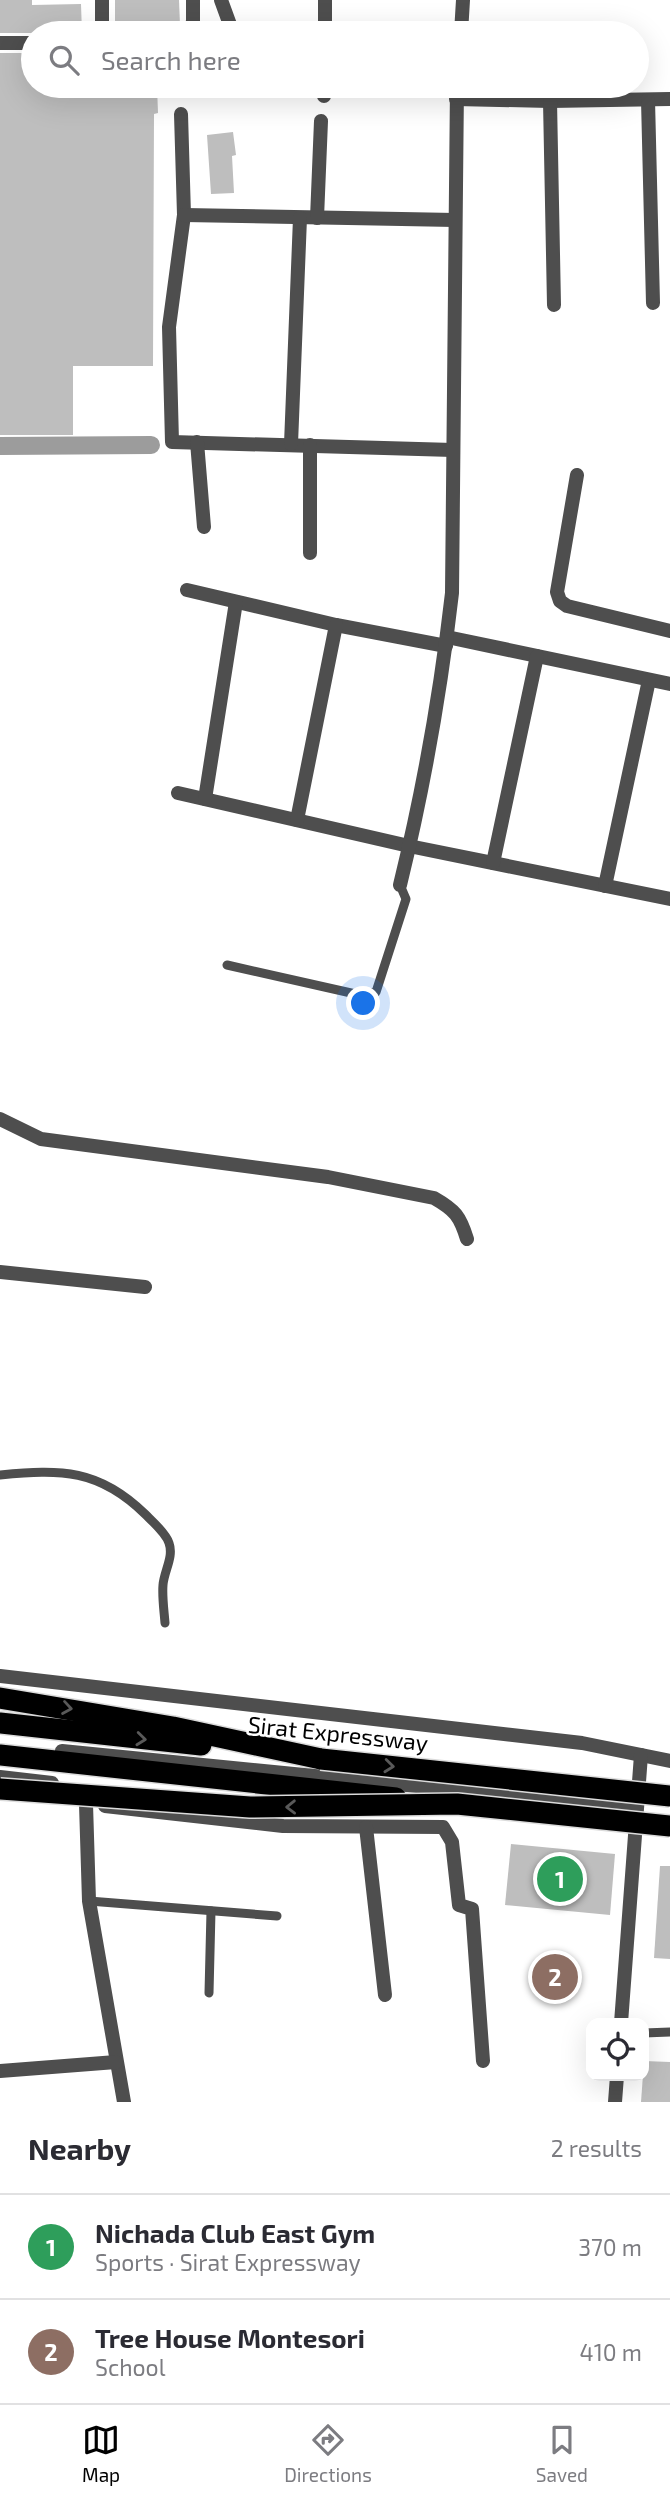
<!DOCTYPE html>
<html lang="en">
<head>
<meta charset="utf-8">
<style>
  :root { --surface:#fff; --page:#f2f2f3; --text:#2b2b33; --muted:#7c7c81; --line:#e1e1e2; --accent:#000 }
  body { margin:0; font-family:"Exo 2",sans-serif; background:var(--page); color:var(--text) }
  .controls { position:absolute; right:21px; bottom:21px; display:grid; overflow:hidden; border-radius:14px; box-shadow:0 7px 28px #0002 }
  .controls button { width:63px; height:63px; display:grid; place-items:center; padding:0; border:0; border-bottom:2px solid var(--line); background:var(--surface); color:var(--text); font:35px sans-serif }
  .you { position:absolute; left:364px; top:1004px; width:24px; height:24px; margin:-18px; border:5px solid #fff; border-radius:50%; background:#1a73e8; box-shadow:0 0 0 10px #1a73e833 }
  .badge { display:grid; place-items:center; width:46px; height:46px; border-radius:50%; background:var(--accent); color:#fff; font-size:23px; font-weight:700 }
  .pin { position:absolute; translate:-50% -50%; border:4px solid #fff; box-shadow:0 2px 7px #0006 }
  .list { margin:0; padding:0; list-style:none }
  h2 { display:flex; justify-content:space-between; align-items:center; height:91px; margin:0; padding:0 28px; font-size:30px }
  h2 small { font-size:23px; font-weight:400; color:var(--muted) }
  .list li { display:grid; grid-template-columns:46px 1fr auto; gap:21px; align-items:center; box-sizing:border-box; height:105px; padding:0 28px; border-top:2px solid var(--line) }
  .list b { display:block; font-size:26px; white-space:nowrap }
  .list p { margin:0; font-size:23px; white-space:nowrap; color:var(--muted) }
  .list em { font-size:23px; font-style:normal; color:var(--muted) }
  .icon { flex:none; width:38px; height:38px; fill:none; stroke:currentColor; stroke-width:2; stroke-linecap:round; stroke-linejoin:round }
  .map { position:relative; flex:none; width:670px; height:2102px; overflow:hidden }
  .search { position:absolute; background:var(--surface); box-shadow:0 7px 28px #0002; left:21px; right:21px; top:21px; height:77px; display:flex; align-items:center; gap:18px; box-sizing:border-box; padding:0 24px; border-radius:38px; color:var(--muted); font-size:26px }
  .sheet { height:301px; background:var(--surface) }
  nav { display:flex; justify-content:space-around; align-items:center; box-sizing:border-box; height:98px; border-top:2px solid var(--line); background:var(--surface); font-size:19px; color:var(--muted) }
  nav a { display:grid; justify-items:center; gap:4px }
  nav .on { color:var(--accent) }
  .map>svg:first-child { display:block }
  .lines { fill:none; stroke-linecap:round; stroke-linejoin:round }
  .canal { stroke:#9c9c9c; stroke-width:18 }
  .building { fill:#bebebe }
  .motorway-casing { stroke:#dbdbdb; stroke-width:24 }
  .service { stroke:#4e4e4e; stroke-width:9 }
  .minor { stroke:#4e4e4e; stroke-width:14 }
  .motorway { stroke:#000; stroke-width:21 }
  .motorway-bridge-casing { stroke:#dbdbdb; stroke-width:24; stroke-linecap:butt }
  .motorway-bridge { stroke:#000; stroke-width:21 }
  .oneway { stroke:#595959 }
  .labels { text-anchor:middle; stroke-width:5; stroke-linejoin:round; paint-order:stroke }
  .street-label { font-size:23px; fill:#000; stroke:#fff }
</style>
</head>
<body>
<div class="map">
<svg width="670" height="2102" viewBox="0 0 670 2102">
  <rect width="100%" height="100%" fill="#fff"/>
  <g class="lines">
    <!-- canal -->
    <polyline class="canal" points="0,446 151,445"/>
  </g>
  <!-- building -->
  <g class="building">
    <polygon points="0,0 32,0 32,5 81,4 82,33 0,33"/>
    <polygon points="115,0 179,0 180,25 115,26"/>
    <polygon points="0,53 33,53 33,86 157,86 158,113 154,114 153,366 73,366 73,435 0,435"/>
    <polygon points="233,132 236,155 232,156 234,193 211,194 207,135"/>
    <polygon points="511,1844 615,1854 610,1915 505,1905"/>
    <polygon points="660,1866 670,1866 670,1959 654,1958"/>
    <polygon points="644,2061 670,2062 670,2102 641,2102"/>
  </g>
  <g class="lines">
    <!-- motorway casing -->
    <g class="motorway-casing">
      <g id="motorway">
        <polyline points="0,1698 173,1727 321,1759"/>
        <polyline points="0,1723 201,1745"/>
        <polyline points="0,1755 396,1798"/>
      </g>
    </g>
    <!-- service -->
    <g class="service">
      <polyline points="227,965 360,995 376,992 406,899 400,885"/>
      <path d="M0,1475c61,-6 99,-6 145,39 7,7 21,19 24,29 5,14 -5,28 -6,42 -1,12 1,25 2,38"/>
      <polyline points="89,1901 277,1916"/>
      <polyline points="209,1993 211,1911"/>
      <polyline points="644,2033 670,2032"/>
    </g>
    <!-- minor -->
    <g class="minor">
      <polyline points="221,0 233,33"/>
      <polyline points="102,33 102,0"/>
      <polyline points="190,33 193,21 193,0"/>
      <polyline points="325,33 325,0"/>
      <polyline points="461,33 463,0"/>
      <polyline points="0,43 33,43"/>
      <polyline points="324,96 324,86"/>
      <polyline points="456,99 550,101 670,99"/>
      <polyline points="648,100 653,303"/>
      <polyline points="550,101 554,305"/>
      <polyline points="181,114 184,215 169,327 172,442 453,450"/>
      <polyline points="184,215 455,220"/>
      <polyline points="317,218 321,121"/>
      <polyline points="197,442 204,527"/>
      <polyline points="291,444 300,218"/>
      <polyline points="310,445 310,553"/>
      <polyline points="577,475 557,592 560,601 567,606 670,631"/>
      <polyline points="187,590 336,625 446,646"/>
      <polyline points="447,637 670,684"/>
      <polyline points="178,793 409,846 670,899"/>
      <polyline points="205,799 236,602"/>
      <polyline points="297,820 336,625"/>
      <polyline points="493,863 537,656"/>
      <path d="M400,885c23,-94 41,-196 52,-292l5,-507"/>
      <polyline points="605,886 649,680"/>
      <path d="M0,1119l41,20 287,38 106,21c21,12 26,18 33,41"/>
      <polyline points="0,1272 145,1287"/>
      <polyline points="0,1676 582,1743 670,1761"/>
      <polyline points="62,1751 628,1807"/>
      <polyline points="0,1777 52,1783"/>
      <polyline points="78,1791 86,1804 89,1901 124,2102"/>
      <polyline points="105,1806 283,1826 443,1827 452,1842 459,1905 472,1909 483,2061"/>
      <polyline points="366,1827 385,1995"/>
      <polyline points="621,2023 641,1755"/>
      <polyline points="0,2071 116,2062"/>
      <polyline points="615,2102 617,2076"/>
    </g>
    <!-- motorway -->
    <use href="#motorway" class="motorway"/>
    <!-- motorway-bridge casing -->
    <g class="motorway-bridge-casing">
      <g id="motorway-bridge">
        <polyline points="321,1759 670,1796"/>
        <polyline points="0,1789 250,1807 457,1804 670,1826"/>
      </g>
    </g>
    <!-- motorway-bridge -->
    <use href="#motorway-bridge" class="motorway-bridge"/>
  </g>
  <!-- one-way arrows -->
  <defs><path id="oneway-chevron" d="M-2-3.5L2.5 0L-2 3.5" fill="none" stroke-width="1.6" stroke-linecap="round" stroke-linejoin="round" transform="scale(1.75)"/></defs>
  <g class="oneway">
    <use href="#oneway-chevron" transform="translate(67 1708) rotate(9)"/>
    <use href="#oneway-chevron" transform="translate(141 1739) rotate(6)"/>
    <use href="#oneway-chevron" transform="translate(389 1766) rotate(6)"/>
    <use href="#oneway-chevron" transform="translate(291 1807) rotate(179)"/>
  </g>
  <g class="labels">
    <!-- street labels -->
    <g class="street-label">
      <text transform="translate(338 1734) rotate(6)" y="8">Sirat Expressway</text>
    </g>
  </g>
</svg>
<div class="controls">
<button><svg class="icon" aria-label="locate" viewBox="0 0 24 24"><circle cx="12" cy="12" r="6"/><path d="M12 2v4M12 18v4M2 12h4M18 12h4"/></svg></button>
</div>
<div class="you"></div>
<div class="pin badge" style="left:560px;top:1879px;background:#2e9e5b">1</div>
<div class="pin badge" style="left:555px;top:1977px;background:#8d6e63">2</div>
<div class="search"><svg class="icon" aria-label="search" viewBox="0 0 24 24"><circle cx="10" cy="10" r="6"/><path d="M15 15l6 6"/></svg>Search here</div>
</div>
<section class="sheet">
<h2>Nearby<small>2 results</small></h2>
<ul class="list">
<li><span class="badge" style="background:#2e9e5b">1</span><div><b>Nichada Club East Gym</b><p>Sports · Sirat Expressway</p></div><em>370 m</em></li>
<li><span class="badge" style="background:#8d6e63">2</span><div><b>Tree House Montesori</b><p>School</p></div><em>410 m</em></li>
</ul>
</section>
<nav>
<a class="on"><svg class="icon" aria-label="map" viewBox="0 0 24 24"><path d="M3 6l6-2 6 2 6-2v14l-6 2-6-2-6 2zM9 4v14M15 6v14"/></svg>Map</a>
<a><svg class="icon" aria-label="directions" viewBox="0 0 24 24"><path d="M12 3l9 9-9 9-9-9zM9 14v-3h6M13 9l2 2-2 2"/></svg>Directions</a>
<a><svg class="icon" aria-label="saved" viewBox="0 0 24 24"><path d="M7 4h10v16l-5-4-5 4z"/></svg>Saved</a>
</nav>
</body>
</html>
